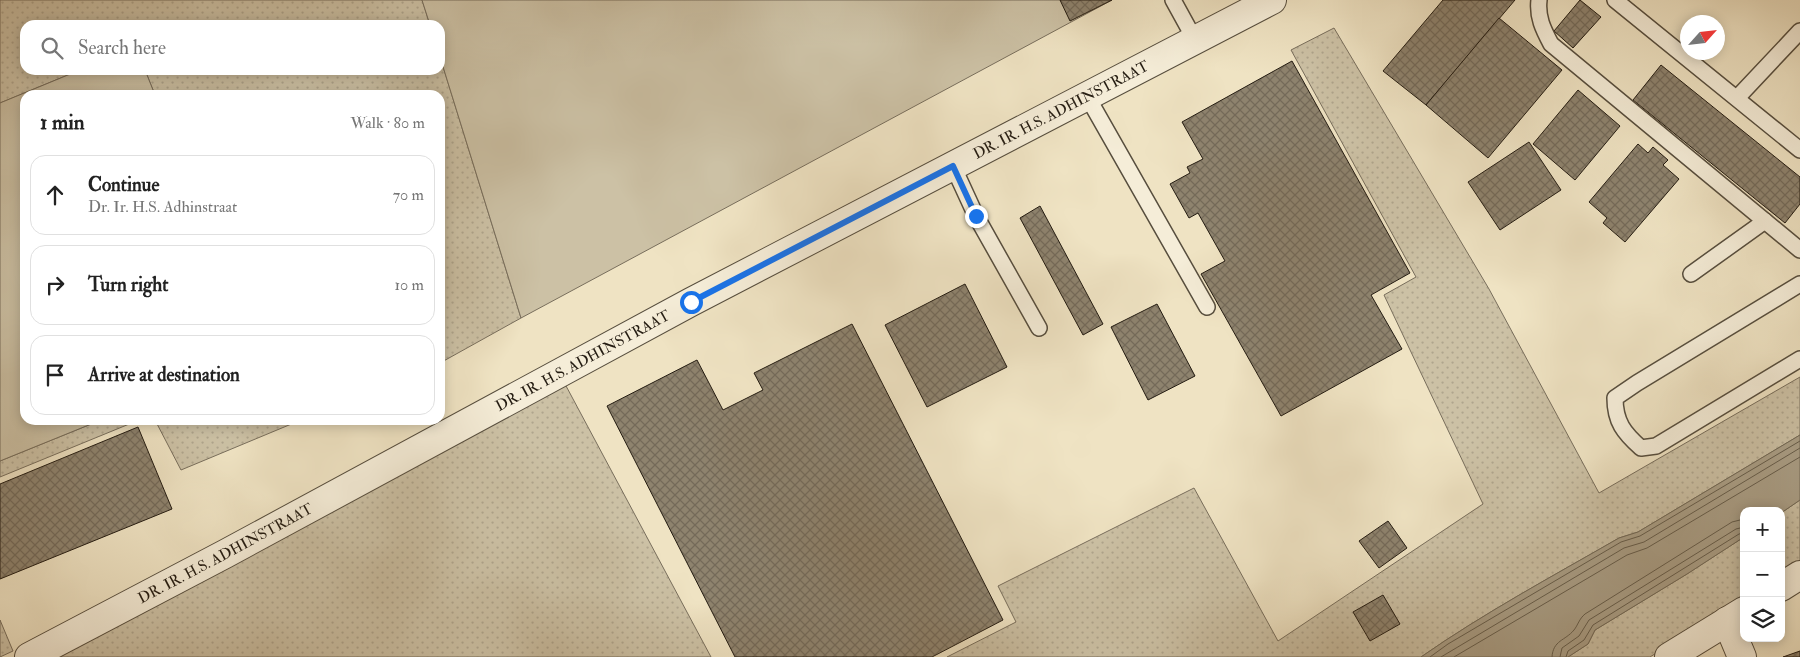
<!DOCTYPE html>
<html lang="en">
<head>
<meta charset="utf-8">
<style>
  :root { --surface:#fff; --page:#f6f6f6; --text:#222; --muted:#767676; --line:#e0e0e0 }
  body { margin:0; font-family:"IM FELL Double Pica",serif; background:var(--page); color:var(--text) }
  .controls { position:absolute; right:15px; bottom:15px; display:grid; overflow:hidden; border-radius:10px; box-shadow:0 2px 12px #0003 }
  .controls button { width:45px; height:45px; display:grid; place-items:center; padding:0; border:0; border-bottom:1px solid var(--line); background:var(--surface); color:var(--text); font:25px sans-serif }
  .compass { position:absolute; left:1680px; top:15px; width:45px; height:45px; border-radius:50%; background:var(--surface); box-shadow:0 2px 12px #0003; rotate:63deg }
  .stop { position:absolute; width:15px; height:15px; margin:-11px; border:4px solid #1a73e8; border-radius:50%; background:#fff }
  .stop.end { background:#1a73e8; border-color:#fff; box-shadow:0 1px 5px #0008 }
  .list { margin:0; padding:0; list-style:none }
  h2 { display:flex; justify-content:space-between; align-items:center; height:65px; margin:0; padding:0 20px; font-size:21px }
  h2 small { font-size:16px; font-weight:400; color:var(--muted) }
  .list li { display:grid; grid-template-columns:32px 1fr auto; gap:15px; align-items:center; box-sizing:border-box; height:80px; margin:0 10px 10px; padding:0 10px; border:1px solid var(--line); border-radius:15px }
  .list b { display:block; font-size:19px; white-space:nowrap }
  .list p { margin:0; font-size:16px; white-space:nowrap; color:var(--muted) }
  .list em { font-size:16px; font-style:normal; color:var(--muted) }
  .icon { flex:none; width:28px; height:28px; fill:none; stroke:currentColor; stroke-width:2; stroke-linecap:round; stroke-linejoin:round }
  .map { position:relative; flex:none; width:1800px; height:657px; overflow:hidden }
  .search { position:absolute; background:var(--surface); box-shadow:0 2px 12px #0003; left:20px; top:20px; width:425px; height:55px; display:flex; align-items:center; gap:12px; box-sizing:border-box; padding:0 18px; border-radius:15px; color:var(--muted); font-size:19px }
  .panel { position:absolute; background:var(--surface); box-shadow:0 2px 12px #0003; left:20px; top:90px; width:425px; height:335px; border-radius:15px }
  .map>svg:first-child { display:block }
  .grass { fill:url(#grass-dots); stroke:#786e5c }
  .pitch { fill:#ccc1a5; stroke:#786e5c }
  .water { fill:#aa9f87; stroke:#746b58 }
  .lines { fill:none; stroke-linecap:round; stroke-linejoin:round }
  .shore { stroke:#675e4c; stroke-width:1 }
  .building { fill:url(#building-cross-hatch); stroke:#241c12 }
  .service-casing { stroke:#574e3e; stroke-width:18 }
  .minor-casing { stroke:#574e3e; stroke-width:30 }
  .tertiary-casing { stroke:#574e3e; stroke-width:30 }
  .service { stroke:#f5edd8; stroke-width:15 }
  .minor { stroke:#f5edd8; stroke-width:28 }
  .tertiary { stroke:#f5edd8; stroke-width:28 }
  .route { stroke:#1a73e8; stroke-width:6 }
  .labels { text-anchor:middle; stroke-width:4.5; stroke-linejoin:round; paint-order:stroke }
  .street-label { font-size:15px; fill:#241c12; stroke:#f5edd8 }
</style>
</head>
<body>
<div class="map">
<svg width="1800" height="657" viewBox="0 0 1800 657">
  <defs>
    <pattern id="grass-dots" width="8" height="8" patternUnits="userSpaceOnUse" patternTransform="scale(1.25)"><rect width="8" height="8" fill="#ccc1a5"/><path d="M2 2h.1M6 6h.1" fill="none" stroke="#afa58d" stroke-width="1.8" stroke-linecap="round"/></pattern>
    <pattern id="building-cross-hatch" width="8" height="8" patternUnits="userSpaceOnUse" patternTransform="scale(1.25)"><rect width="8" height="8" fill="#8e836e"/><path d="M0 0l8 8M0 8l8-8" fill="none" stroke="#746a59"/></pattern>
  </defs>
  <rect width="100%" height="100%" fill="#efe3c3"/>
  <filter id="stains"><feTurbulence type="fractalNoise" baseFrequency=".004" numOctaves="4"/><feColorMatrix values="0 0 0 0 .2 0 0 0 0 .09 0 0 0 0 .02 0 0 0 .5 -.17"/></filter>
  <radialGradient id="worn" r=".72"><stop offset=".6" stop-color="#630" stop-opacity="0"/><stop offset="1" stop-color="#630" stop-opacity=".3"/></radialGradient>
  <!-- grass -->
  <g class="grass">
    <polygon points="0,0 422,0 430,25 25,25 25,70 80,70 0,103"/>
    <path d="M1334,28l155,261 110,204 201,-116v58l-162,97 -19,6c-66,38 -135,75 -198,119h-474l69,-35 -18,-36 196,-98 84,153 205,-137 -99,-209 32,-18 -125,-227z"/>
    <polygon points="440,57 521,318 440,363 440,95 155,95 145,70 440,70"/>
    <polygon points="565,384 711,657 51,657"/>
    <polygon points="101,420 139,420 0,477 0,461"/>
    <polygon points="155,420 301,420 181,470"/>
    <polygon points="1800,500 1800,561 1781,573 1781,513"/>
    <polygon points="1744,537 1744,597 1650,657 1568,657 1588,644 1595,630 1687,574"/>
    <polygon points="0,620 13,651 0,657"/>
  </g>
  <!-- pitch -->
  <g class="pitch">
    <polygon points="422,0 1112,0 521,318 440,57 440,25 430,25"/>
    <polygon points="80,70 145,70 155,95 25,95 25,420 101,420 0,461 0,103"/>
  </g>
  <!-- water -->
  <path class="water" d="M1800,435v65l-19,13v-2h-37v26l-57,37 -92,56 -7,14 -20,13h-147c63,-44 132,-81 198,-119l19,-6z"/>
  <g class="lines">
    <!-- shore -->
    <g class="shore">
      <polyline points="1430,657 1448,644 1621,542 1640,536 1800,441"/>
      <polyline points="1441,657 1624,548 1644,542 1800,448"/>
      <polyline points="1454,657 1627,555 1647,548 1800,457"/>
      <path d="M1552,657c1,-17 13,-16 22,-27 4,-5 5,-11 11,-16l147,-92 12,-3"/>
      <polyline points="1560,657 1562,648 1579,636 1589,620 1736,529 1744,527"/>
      <polyline points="1566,657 1568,651 1584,640 1593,625 1739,534 1744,533"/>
    </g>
  </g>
  <!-- building -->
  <g class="building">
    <polygon points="1060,0 1112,0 1070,21"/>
    <polygon points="1443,0 1515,0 1426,105 1383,71"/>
    <polygon points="1580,0 1601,17 1573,48 1554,31"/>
    <polygon points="1499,18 1562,70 1488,158 1426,105"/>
    <polygon points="1292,61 1410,273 1371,295 1402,349 1281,416 1201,274 1225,261 1198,213 1189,218 1170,184 1190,173 1187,167 1203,159 1182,122"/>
    <polygon points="1661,65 1800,177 1800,204 1785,223 1633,100"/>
    <polygon points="1578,90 1620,126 1575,180 1533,144"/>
    <polygon points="1529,142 1561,190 1500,230 1468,182"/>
    <polygon points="1638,144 1648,153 1653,147 1668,160 1663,165 1679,179 1625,242 1603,223 1607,218 1589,202"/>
    <polygon points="1040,206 1103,324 1083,335 1020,218"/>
    <polygon points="965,284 1007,367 927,407 885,325"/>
    <polygon points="1157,304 1195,376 1148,400 1111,327"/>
    <polygon points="852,324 1003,620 932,657 735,657 607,406 697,360 723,410 763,390 754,373"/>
    <polygon points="138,427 172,509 0,579 0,484"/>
    <polygon points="1388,521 1407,548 1379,568 1359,541"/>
    <polygon points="1383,595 1400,624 1370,641 1353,612"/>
    <polygon points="1800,651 1800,657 1783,657"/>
  </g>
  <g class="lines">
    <!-- service casing -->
    <g class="service-casing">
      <g id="service">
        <polyline points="1173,0 1195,40"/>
        <path d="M1539,0c-2,17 4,29 12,44l249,206"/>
        <polyline points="1615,0 1800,150"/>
        <polyline points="1087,96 1207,307"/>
        <polyline points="1737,98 1800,31"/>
        <polyline points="953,166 976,216 1039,328"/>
        <polyline points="1691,274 1765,221"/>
        <path d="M1800,284l-163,99 -22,15c0,24 9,35 26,50l15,-2 144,-87"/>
      </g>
    </g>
    <!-- minor casing -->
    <g class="minor-casing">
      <g id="minor">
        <polyline points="1727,621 1742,657"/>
        <path id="s1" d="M29,657l196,-103 466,-252 581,-302"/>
      </g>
    </g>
    <!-- tertiary casing -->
    <g class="tertiary-casing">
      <g id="tertiary">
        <polyline points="1781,587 1800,575"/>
        <polyline points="1669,657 1744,611"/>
      </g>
    </g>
    <!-- service -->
    <use href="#service" class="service"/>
    <!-- minor -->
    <use href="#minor" class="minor"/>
    <!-- tertiary -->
    <use href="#tertiary" class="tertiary"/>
  </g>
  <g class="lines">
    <!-- route -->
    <polyline class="route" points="691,302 953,166 976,216"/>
  </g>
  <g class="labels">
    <!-- street labels -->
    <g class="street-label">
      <text dy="5" stroke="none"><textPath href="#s1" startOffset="1168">DR. IR. H.S. ADHINSTRAAT</textPath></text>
      <text dy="5" stroke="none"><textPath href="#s1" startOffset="628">DR. IR. H.S. ADHINSTRAAT</textPath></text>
      <text dy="5" stroke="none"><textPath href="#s1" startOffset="222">DR. IR. H.S. ADHINSTRAAT</textPath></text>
    </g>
  </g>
  <rect width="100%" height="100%" filter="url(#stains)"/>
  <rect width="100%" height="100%" fill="url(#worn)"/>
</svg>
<div class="controls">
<button>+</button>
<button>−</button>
<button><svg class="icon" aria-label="layers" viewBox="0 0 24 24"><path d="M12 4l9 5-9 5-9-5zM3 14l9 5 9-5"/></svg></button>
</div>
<svg class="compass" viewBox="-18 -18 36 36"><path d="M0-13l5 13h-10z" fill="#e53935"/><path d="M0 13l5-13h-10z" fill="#767676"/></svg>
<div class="stop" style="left:691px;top:302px"></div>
<div class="stop end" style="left:976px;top:216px"></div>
<div class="search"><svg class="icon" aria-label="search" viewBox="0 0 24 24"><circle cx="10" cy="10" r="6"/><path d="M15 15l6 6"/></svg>Search here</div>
<section class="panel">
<h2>1 min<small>Walk · 80 m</small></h2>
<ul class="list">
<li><svg class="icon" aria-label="ahead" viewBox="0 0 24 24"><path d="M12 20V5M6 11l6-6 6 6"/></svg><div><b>Continue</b><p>Dr. Ir. H.S. Adhinstraat</p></div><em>70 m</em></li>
<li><svg class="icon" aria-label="right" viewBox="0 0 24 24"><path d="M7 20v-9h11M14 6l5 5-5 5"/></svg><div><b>Turn right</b></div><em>10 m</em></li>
<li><svg class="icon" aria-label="arrive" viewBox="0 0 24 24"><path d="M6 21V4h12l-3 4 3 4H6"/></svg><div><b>Arrive at destination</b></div></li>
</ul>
</section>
</div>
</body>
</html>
